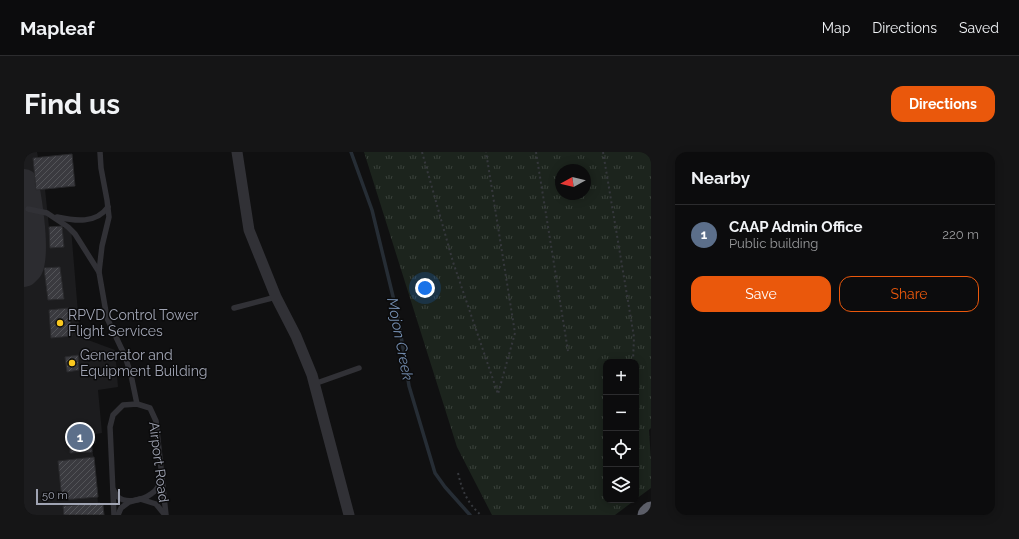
<!DOCTYPE html>
<html lang="en">
<head>
<meta charset="utf-8">
<style>
  :root { --surface:#0c0c0d; --page:#151516; --text:#f1f3f6; --muted:#9a9b9d; --line:#2c2c2e; --accent:#ea580c }
  body { margin:0; font-family:Raleway,sans-serif; background:var(--page); color:var(--text) }
  .controls { position:absolute; right:12px; bottom:12px; display:grid; overflow:hidden; border-radius:8px; box-shadow:0 2px 10px #0003 }
  .controls button { width:36px; height:36px; display:grid; place-items:center; padding:0; border:0; border-bottom:1px solid var(--line); background:var(--surface); color:var(--text); font:20px sans-serif }
  .compass { position:absolute; left:531px; top:12px; width:36px; height:36px; border-radius:50%; background:var(--surface); box-shadow:0 2px 10px #0003; rotate:262deg }
  .scale { position:absolute; left:12px; bottom:10px; width:84px; box-sizing:border-box; padding-left:4px; border:2px solid #a0a4b3; border-top:0; font-size:11px; line-height:14px; white-space:nowrap; color:#a0a4b3; -webkit-text-stroke:3px #0b0b0c; paint-order:stroke }
  .you { position:absolute; left:401px; top:136px; width:14px; height:14px; margin:-10px; border:3px solid #fff; border-radius:50%; background:#1a73e8; box-shadow:0 0 0 6px #1a73e833 }
  .badge { display:grid; place-items:center; width:26px; height:26px; border-radius:50%; background:var(--accent); color:#fff; font-size:13px; font-weight:700 }
  .pin { position:absolute; translate:-50% -50%; border:2px solid #fff; box-shadow:0 1px 4px #0006 }
  .list { margin:0; padding:0; list-style:none }
  h2 { display:flex; justify-content:space-between; align-items:center; height:52px; margin:0; padding:0 16px; font-size:17px }
  h2 small { font-size:13px; font-weight:400; color:var(--muted) }
  .list li { display:grid; grid-template-columns:26px 1fr auto; gap:12px; align-items:center; box-sizing:border-box; height:60px; padding:0 16px; border-top:1px solid var(--line) }
  .list b { display:block; font-size:15px; white-space:nowrap }
  .list p { margin:0; font-size:13px; white-space:nowrap; color:var(--muted) }
  .list em { font-size:13px; font-style:normal; color:var(--muted) }
  .actions { display:flex; gap:8px; padding:12px 16px }
  .actions a { flex:1; padding:9px 0; border:1px solid var(--accent); border-radius:12px; text-align:center; font-size:14px; color:var(--accent) }
  .actions .main { background:var(--accent); color:#fff }
  .icon { flex:none; width:22px; height:22px; fill:none; stroke:currentColor; stroke-width:2; stroke-linecap:round; stroke-linejoin:round }
  .map { position:relative; flex:none; width:627px; height:363px; overflow:hidden; border-radius:12px }
  header { display:flex; align-items:center; gap:24px; box-sizing:border-box; height:56px; padding:0 20px; background:var(--surface); border-bottom:1px solid var(--line) }
  header strong { font-size:19px }
  nav { display:flex; gap:22px; margin-inline-start:auto; font-size:14px }
  .intro { display:flex; align-items:center; justify-content:space-between; box-sizing:border-box; height:96px; padding:0 24px }
  h1 { margin:0; font-size:28px }
  .button { padding:10px 18px; border-radius:12px; background:var(--accent); color:#fff; font-size:14px; font-weight:700 }
  main { display:flex; gap:24px; padding:0 24px }
  aside { flex:1; background:var(--surface); border-radius:12px; box-shadow:0 2px 10px #0003 }
  .map>svg:first-child { display:block }
  .built { fill:#1c1c1e }
  .grass { fill:url(#grass-tufts); fill-rule:evenodd }
  .lines { fill:none; stroke-linecap:round; stroke-linejoin:round }
  .stream { stroke:#262d35; stroke-width:3.5 }
  .taxiway { stroke:#2c2c30; stroke-width:30 }
  .building { fill:url(#building-hatch); stroke:#2a2a2d }
  .path { stroke:#36383d; stroke-width:2; stroke-dasharray:2 3; stroke-linecap:butt }
  .lane { stroke:#313136; stroke-width:5.5 }
  .street { stroke:#313136; stroke-width:11 }
  .highway { stroke:#5c5e68; stroke-width:21 }
  .poi-dot { fill:#fac81f; stroke:#0b0b0c; stroke-width:1.5 }
  .labels { text-anchor:middle; stroke-width:3; stroke-linejoin:round; paint-order:stroke }
  .poi-label { font-size:14px; fill:#a0a4b3; stroke:#0b0b0c; text-anchor:start }
  .street-label { font-size:14px; fill:#a0a4b3; stroke:#0b0b0c }
  .water-label { font-size:15px; font-style:italic; fill:#748eb1; stroke:#0b0b0c }
</style>
</head>
<body>
<header>
<strong>Mapleaf</strong>
<nav><a>Map</a><a>Directions</a><a>Saved</a></nav>
</header>
<div class="intro"><h1>Find us</h1><a class="button">Directions</a></div>
<main>
<div class="map">
<svg width="627" height="363" viewBox="0 0 627 363">
  <defs>
    <pattern id="grass-tufts" width="24" height="20" patternUnits="userSpaceOnUse"><rect width="24" height="20" fill="#1c241d"/><path d="M3 7l-1-3M5 7V3M7 7l1-3M15 17l-1-3M17 17v-4M19 17l1-3" fill="none" stroke="#3a413b"/></pattern>
    <pattern id="building-hatch" width="6" height="6" patternUnits="userSpaceOnUse"><rect width="6" height="6" fill="#3a3a3f"/><path d="M-1 1l2-2M0 6l6-6M5 7l2-2" fill="none" stroke="#535458"/></pattern>
  </defs>
  <rect width="100%" height="100%" fill="#101011"/>
  <!-- built -->
  <polygon class="built" points="0,0 13,0 14,5 9,6 12,38 21,37 25,75 38,74 38,76 47,76 56,185 91,198 94,235 74,238 78,281 71,282 72,291 68,292 74,351 76,351 80,363 0,363"/>
  <!-- grass -->
  <path class="grass" d="M340,0h287v276l-2,2 2,31v27l-15,11v-137h-30v138h29l-20,15h-123l-35,-68zM537,18h24v24h-24z"/>
  <g class="lines">
    <!-- stream -->
    <polyline class="stream" points="327,0 348,58 374,165 385,234 411,321 421,335 446,363"/>
    <!-- taxiway -->
    <path class="taxiway" d="M0,32c3,17 12,69 4,84 -1,1 -3,3 -4,4"/>
  </g>
  <!-- building -->
  <g class="building">
    <polygon points="48,2 51,34 12,38 9,6"/>
    <polygon points="38,74 40,95 26,96 25,75"/>
    <polygon points="36,115 40,147 24,148 20,116"/>
    <polygon points="45,156 48,184 27,186 25,158"/>
    <polygon points="54,203 55,218 43,220 41,205"/>
    <polygon points="67,277 68,300 46,301 45,279"/>
    <polygon points="70,305 74,345 38,348 34,309"/>
    <polygon points="76,351 76,353 79,353 80,363 40,363 39,354"/>
  </g>
  <g class="lines">
    <!-- path -->
    <g class="path">
      <polyline points="398,0 429,110 474,242 491,181 462,0"/>
      <polyline points="512,0 544,199"/>
      <polyline points="579,0 610,185 609,210"/>
      <path d="M434,321c4,17 9,30 23,42"/>
    </g>
    <!-- lane -->
    <g class="lane">
      <polyline points="4,57 23,61 44,75 51,82 75,120 83,166 101,204 107,223 113,252"/>
      <path d="M33,65c18,4 39,7 51,-10"/>
      <polyline points="75,120 78,94 85,65 83,48 77,16 76,0"/>
      <polyline points="210,156 252,145"/>
      <polyline points="290,232 335,216"/>
      <path d="M89,337c1,2 3,6 5,8 8,7 25,3 33,-3 6,-3 8,-9 10,-15"/>
      <polyline points="90,363 86,275 89,263 99,253 113,252 126,256 132,269 142,363"/>
      <polyline points="94,363 97,356 105,350 116,347 132,352 141,363"/>
    </g>
    <!-- street -->
    <polyline class="street" points="213,0 225,78 252,145 272,184 288,223 325,363"/>
    <!-- highway -->
    <polyline class="highway" points="624,363 627,360"/>
  </g>
  <!-- markers -->
  <g class="poi-dot">
    <circle cx="36" cy="171" r="4"/>
    <circle cx="48" cy="211" r="4"/>
  </g>
  <g class="labels">
    <!-- poi labels -->
    <g class="poi-label">
      <text x="44" y="168">RPVD Control Tower<tspan x="44" dy="16">Flight Services</tspan></text>
      <text x="56" y="208">Generator and<tspan x="56" dy="16">Equipment Building</tspan></text>
    </g>
    <!-- street labels -->
    <g class="street-label">
      <text transform="translate(135 310) rotate(83)" y="5">Airport Road</text>
    </g>
    <!-- water labels -->
    <g class="water-label">
      <text transform="translate(376 187) rotate(79)" y="5">Mojon Creek</text>
    </g>
  </g>
</svg>
<div class="controls">
<button>+</button>
<button>−</button>
<button><svg class="icon" aria-label="locate" viewBox="0 0 24 24"><circle cx="12" cy="12" r="6"/><path d="M12 2v4M12 18v4M2 12h4M18 12h4"/></svg></button>
<button><svg class="icon" aria-label="layers" viewBox="0 0 24 24"><path d="M12 4l9 5-9 5-9-5zM3 14l9 5 9-5"/></svg></button>
</div>
<svg class="compass" viewBox="-18 -18 36 36"><path d="M0-13l5 13h-10z" fill="#e53935"/><path d="M0 13l5-13h-10z" fill="#9a9b9d"/></svg>
<div class="scale">50 m</div>
<div class="you"></div>
<div class="pin badge" style="left:56px;top:285px;background:#5c6f8a">1</div>
</div>
<aside>
<h2>Nearby<small></small></h2>
<ul class="list">
<li><span class="badge" style="background:#5c6f8a">1</span><div><b>CAAP Admin Office</b><p>Public building</p></div><em>220 m</em></li>
</ul>
<div class="actions"><a class="main">Save</a><a>Share</a></div>
</aside>
</main>
</body>
</html>
